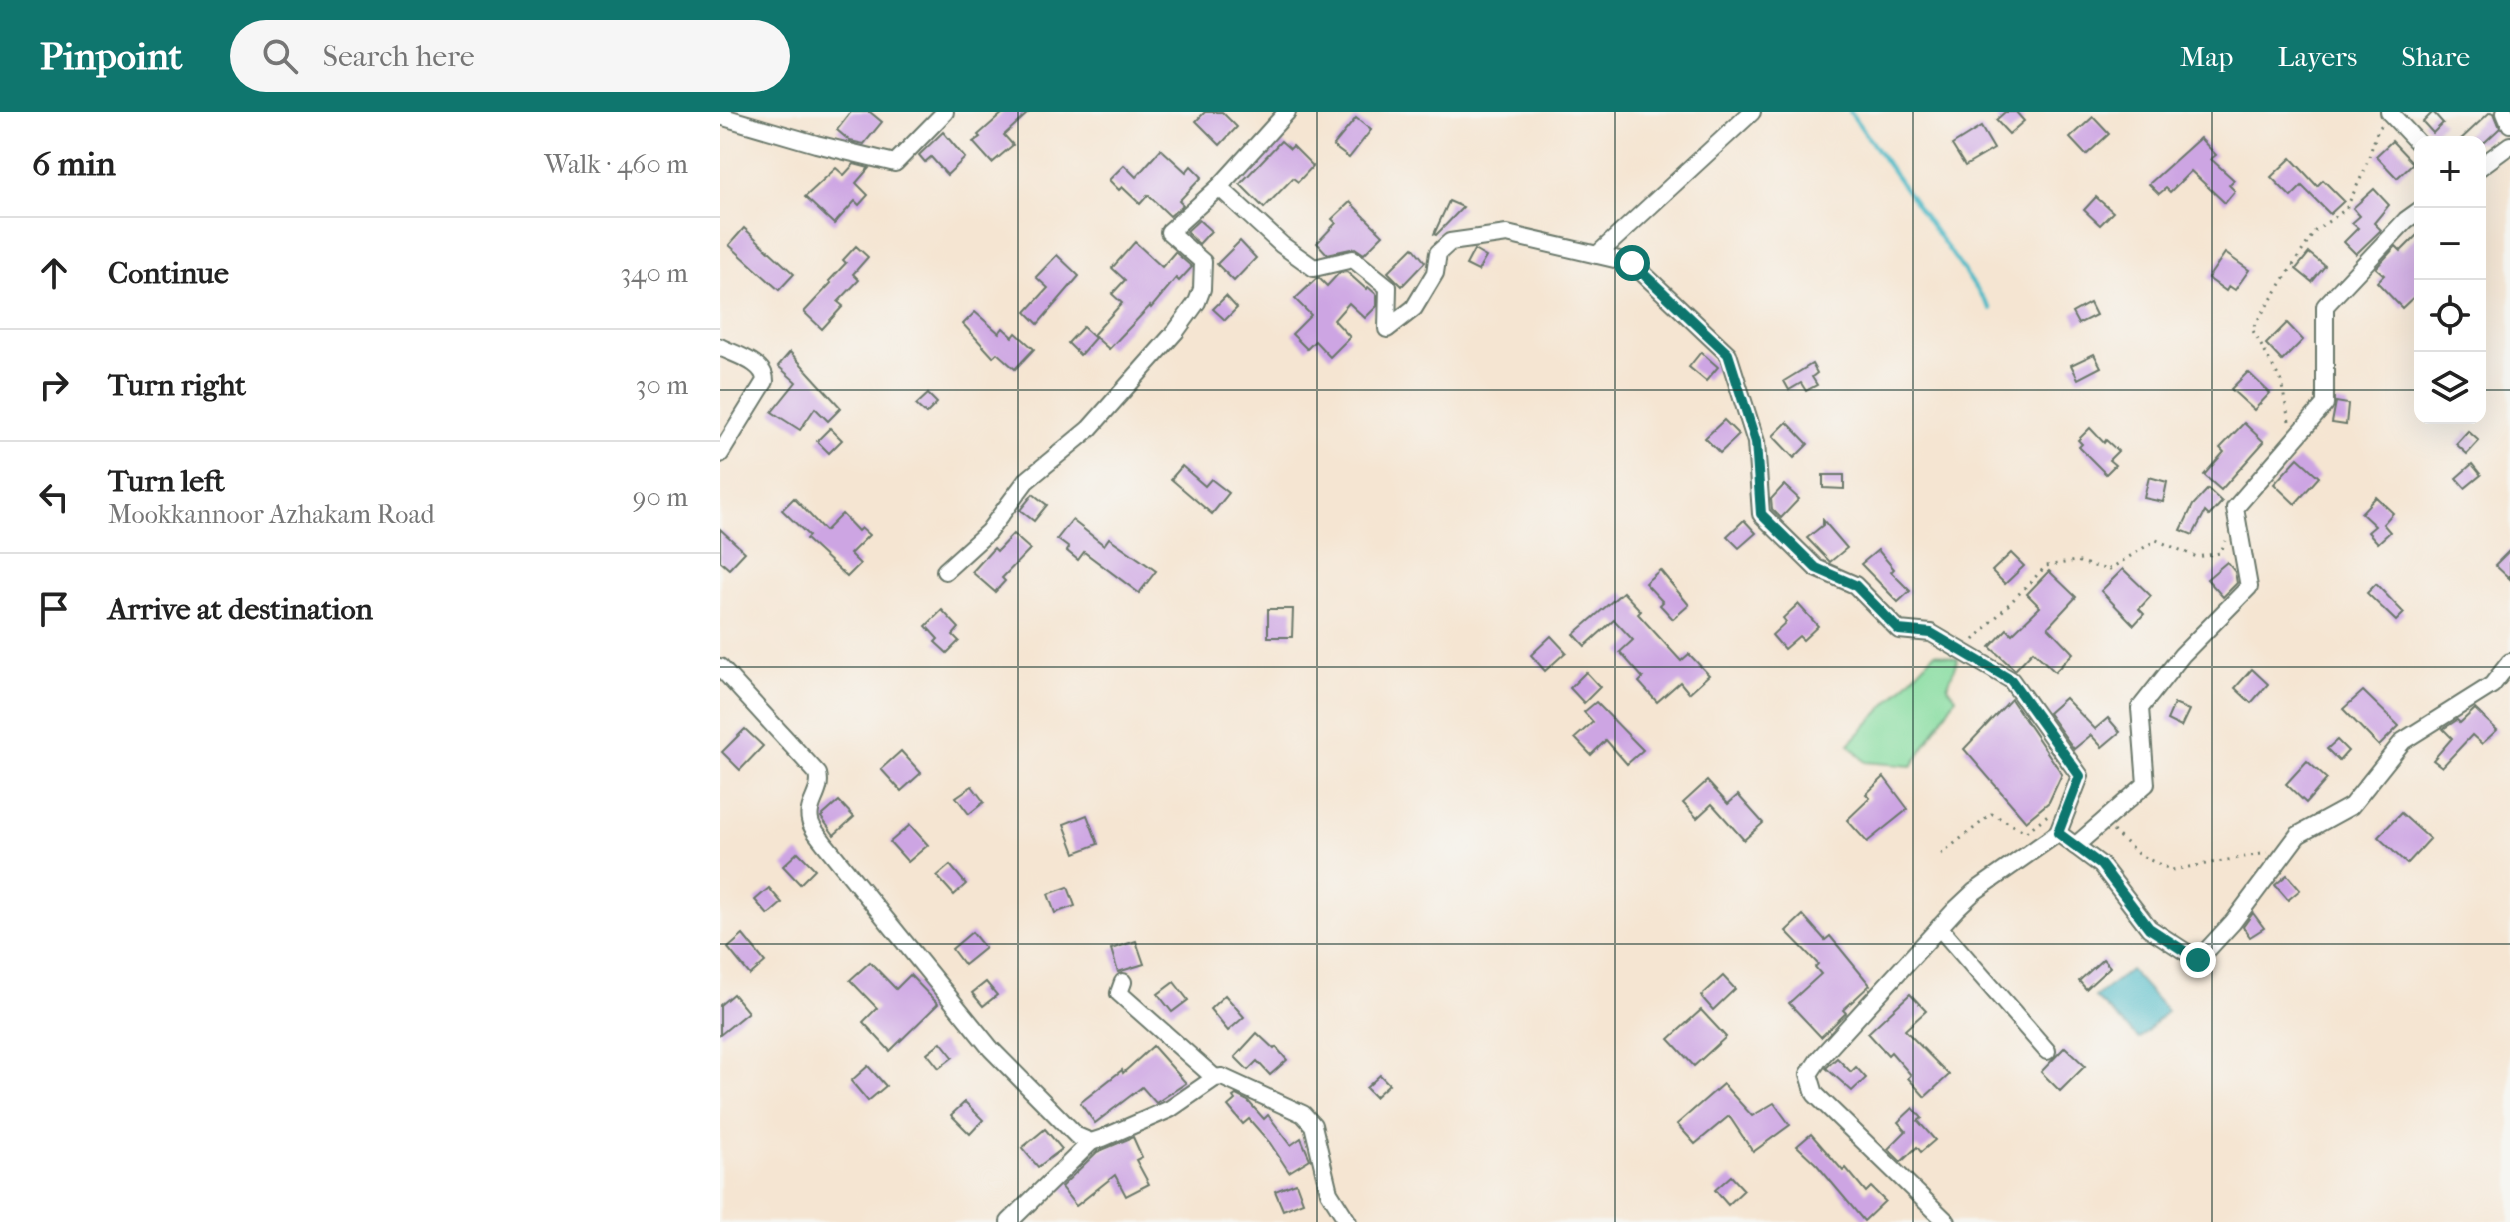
<!DOCTYPE html>
<html lang="en">
<head>
<meta charset="utf-8">
<style>
  :root { --surface:#fff; --page:#f6f6f6; --text:#222; --muted:#767676; --line:#e0e0e0; --accent:#0f766e }
  body { margin:0; font-family:"IM FELL French Canon",serif; background:var(--page); color:var(--text) }
  .controls { position:absolute; right:24px; top:24px; display:grid; overflow:hidden; border-radius:16px; box-shadow:0 8px 32px #0002 }
  .controls button { width:72px; height:72px; display:grid; place-items:center; padding:0; border:0; border-bottom:2px solid var(--line); background:var(--surface); color:var(--text); font:40px sans-serif }
  .stop { position:absolute; width:24px; height:24px; margin:-18px; border:6px solid #0f766e; border-radius:50%; background:#fff }
  .stop.end { background:#0f766e; border-color:#fff; box-shadow:0 2px 8px #0008 }
  .list { margin:0; padding:0; list-style:none }
  h2 { display:flex; justify-content:space-between; align-items:center; height:104px; margin:0; padding:0 32px; font-size:34px }
  h2 small { font-size:26px; font-weight:400; color:var(--muted) }
  .list li { display:grid; grid-template-columns:52px 1fr auto; gap:24px; align-items:center; box-sizing:border-box; height:112px; padding:0 32px; border-top:2px solid var(--line) }
  .list b { display:block; font-size:30px; white-space:nowrap }
  .list p { margin:0; font-size:26px; white-space:nowrap; color:var(--muted) }
  .list em { font-size:26px; font-style:normal; color:var(--muted) }
  .icon { flex:none; width:44px; height:44px; fill:none; stroke:currentColor; stroke-width:2; stroke-linecap:round; stroke-linejoin:round }
  .map { position:relative; flex:none; width:1790px; height:1110px; overflow:hidden }
  header { display:flex; align-items:center; gap:48px; box-sizing:border-box; height:112px; padding:0 40px; background:var(--accent); color:#fff }
  header strong { font-size:38px }
  nav { display:flex; gap:44px; margin-inline-start:auto; font-size:28px }
  .search { width:560px; height:72px; background:var(--page); display:flex; align-items:center; gap:20px; box-sizing:border-box; padding:0 28px; border-radius:44px; color:var(--muted); font-size:30px }
  main { display:flex }
  aside { flex:1; background:var(--surface) }
  .map>svg:first-child { display:block }
  .green { fill:#88dda1; stroke:#548d6a; stroke-width:2 }
  .water { fill:#4cb9c6; stroke:#367b7d; stroke-width:2 }
  .lines { fill:none; stroke-linecap:round; stroke-linejoin:round }
  .stream { stroke:#4cb9c6; stroke-width:4 }
  .building { fill:#cda5e3 }
  .minor-casing { stroke:#6a786b; stroke-width:20 }
  .path { stroke:#6a786b; stroke-width:3; stroke-dasharray:2 6; stroke-linecap:butt }
  .minor { stroke:#fff; stroke-width:16 }
  .route { stroke:#0f766e; stroke-width:10 }
  .grid { fill:none; stroke:#1f3d34; stroke-width:2; stroke-opacity:0.55 }
</style>
</head>
<body>
<header>
<strong>Pinpoint</strong>
<div class="search"><svg class="icon" aria-label="search" viewBox="0 0 24 24"><circle cx="10" cy="10" r="6"/><path d="M15 15l6 6"/></svg>Search here</div>
<nav><a>Map</a><a>Layers</a><a>Share</a></nav>
</header>
<main>
<aside>
<h2>6 min<small>Walk · 460 m</small></h2>
<ul class="list">
<li><svg class="icon" aria-label="ahead" viewBox="0 0 24 24"><path d="M12 20V5M6 11l6-6 6 6"/></svg><div><b>Continue</b></div><em>340 m</em></li>
<li><svg class="icon" aria-label="right" viewBox="0 0 24 24"><path d="M7 20v-9h11M14 6l5 5-5 5"/></svg><div><b>Turn right</b></div><em>30 m</em></li>
<li><svg class="icon" aria-label="left" viewBox="0 0 24 24"><path d="M17 20v-9H6M10 6l-5 5 5 5"/></svg><div><b>Turn left</b><p>Mookkannoor Azhakam Road</p></div><em>90 m</em></li>
<li><svg class="icon" aria-label="arrive" viewBox="0 0 24 24"><path d="M6 21V4h12l-3 4 3 4H6"/></svg><div><b>Arrive at destination</b></div></li>
</ul>
</aside>
<div class="map">
<svg width="1790" height="1110" viewBox="0 0 1790 1110">
  <rect width="100%" height="100%" fill="#f6f6f2"/>
  <filter id="ink" filterUnits="userSpaceOnUse"><feTurbulence type="fractalNoise" baseFrequency=".0125" numOctaves="2"/><feDisplacementMap in="SourceGraphic" scale="16" xChannelSelector="R" yChannelSelector="G"/><feConvolveMatrix kernelMatrix="1 2 1 2 8 2 1 2 1" color-interpolation-filters="sRGB"/></filter>
  <filter id="wash" filterUnits="userSpaceOnUse"><feTurbulence type="fractalNoise" baseFrequency=".006" numOctaves="4" result="noise"/><feDisplacementMap in="SourceGraphic" scale="32" xChannelSelector="R" yChannelSelector="G"/><feGaussianBlur stdDeviation="1.8" result="paint"/><feColorMatrix in="noise" values="0 0 0 0 0 0 0 0 0 0 0 0 0 0 0 0 0 1.4 0 .05"/><feComposite in="paint" operator="in"/></filter>
  <g filter="url(#wash)">
    <rect width="100%" height="100%" fill="#f5e5d2"/>
    <!-- green -->
    <polygon class="green" points="1215,541 1238,547 1227,575 1236,585 1192,654 1145,650 1129,632"/>
    <!-- water -->
    <polygon class="water" points="1410,858 1447,899 1419,927 1375,885"/>
    <g class="lines">
      <!-- stream -->
      <polyline class="stream" points="1130,0 1271,197"/>
    </g>
    <g id="blocks">
      <!-- building -->
      <g class="building">
        <polygon points="131,0 150,0 162,10 144,32 130,29 117,18"/>
        <polygon points="284,0 309,0 284,23 293,33 272,51 253,30 260,25 258,23"/>
        <polygon points="485,0 502,0 517,15 500,33 476,9"/>
        <polygon points="1285,0 1296,0 1304,9 1289,22 1276,8"/>
        <polygon points="1713,0 1723,11 1713,21 1703,10"/>
        <polygon points="1770,0 1774,1 1780,16 1765,30 1738,30"/>
        <polygon points="1373,5 1389,22 1366,43 1350,26"/>
        <polygon points="636,6 651,18 629,46 613,34"/>
        <polygon points="1261,15 1274,37 1245,54 1232,33"/>
        <polygon points="223,20 245,46 227,63 211,45 205,50 199,43"/>
        <polygon points="1480,26 1496,43 1491,47 1514,68 1509,73 1515,79 1505,91 1471,59 1450,80 1446,76 1439,82 1429,72"/>
        <polygon points="561,29 570,37 573,34 593,54 578,70 573,66 544,96 520,72"/>
        <polygon points="1672,29 1693,51 1677,66 1656,44"/>
        <polygon points="441,37 466,60 471,54 482,65 459,89 463,93 450,104 428,83 420,92 402,75 399,78 389,68 404,53 416,65"/>
        <polygon points="1571,46 1597,74 1603,68 1624,89 1610,102 1582,74 1571,85 1551,65"/>
        <polygon points="134,52 149,56 136,71 148,83 139,93 135,89 114,112 85,85 116,56 124,63"/>
        <polygon points="1654,77 1669,93 1654,111 1661,118 1636,142 1624,130 1638,116 1632,111 1640,104 1633,96"/>
        <polygon points="1376,85 1393,100 1380,113 1364,98"/>
        <polygon points="729,89 743,95 716,123 714,122"/>
        <polygon points="630,90 663,123 644,142 635,136 607,142 597,131 616,111 612,107"/>
        <polygon points="479,108 491,119 479,132 466,120"/>
        <polygon points="24,116 74,162 59,178 9,133"/>
        <polygon points="1700,120 1700,179 1682,196 1657,170 1664,163 1656,156 1676,134 1681,139"/>
        <polygon points="520,129 536,146 514,169 497,152"/>
        <polygon points="415,130 442,155 455,140 472,155 459,169 456,166 431,196 430,194 389,237 373,223 402,191 392,182 405,168 392,156"/>
        <polygon points="136,134 148,145 133,162 139,168 118,190 123,194 102,217 84,200 111,171 109,169 126,151 123,148"/>
        <polygon points="693,135 705,150 682,174 668,160"/>
        <polygon points="754,138 766,145 758,159 746,153"/>
        <polygon points="1505,141 1529,158 1515,178 1509,174 1506,179 1488,166"/>
        <polygon points="1589,141 1605,154 1592,170 1576,157"/>
        <polygon points="337,143 359,164 318,212 306,200 328,176 316,165"/>
        <polygon points="627,160 646,177 648,175 657,183 657,194 645,206 629,191 614,208 630,225 610,245 595,229 587,237 572,222 591,203 575,187 596,167 599,166 607,174 619,161"/>
        <polygon points="506,184 517,196 505,208 493,197"/>
        <polygon points="1370,191 1376,203 1358,212 1352,201"/>
        <polygon points="255,200 279,221 283,216 293,225 296,221 314,237 295,257 277,241 273,245 243,212"/>
        <polygon points="1567,211 1583,228 1562,249 1546,232"/>
        <polygon points="363,215 375,226 360,243 348,231"/>
        <polygon points="70,240 121,296 108,309 95,296 80,318 52,300 76,270 58,254"/>
        <polygon points="981,240 998,255 986,269 969,255"/>
        <polygon points="1374,242 1381,255 1358,267 1351,253"/>
        <polygon points="1092,252 1097,261 1092,265 1097,273 1086,279 1081,271 1069,278 1064,269"/>
        <polygon points="1528,260 1550,281 1534,298 1511,277"/>
        <polygon points="208,282 217,291 206,302 196,293"/>
        <polygon points="1616,290 1628,292 1626,313 1612,311"/>
        <polygon points="1004,308 1019,323 1000,341 985,326"/>
        <polygon points="1067,310 1088,332 1074,346 1053,324"/>
        <polygon points="1524,311 1544,330 1501,378 1484,363 1504,340 1500,336"/>
        <polygon points="110,316 122,328 109,341 97,329"/>
        <polygon points="1370,316 1384,331 1386,328 1398,339 1389,348 1395,353 1386,362 1359,335 1362,332 1358,328"/>
        <polygon points="1748,319 1759,329 1747,342 1736,332"/>
        <polygon points="1578,346 1599,365 1575,392 1554,372"/>
        <polygon points="1752,352 1761,363 1745,376 1736,366"/>
        <polygon points="462,354 485,374 491,367 509,381 492,402 451,367"/>
        <polygon points="1103,363 1124,363 1124,377 1103,376"/>
        <polygon points="1429,365 1447,370 1443,390 1424,386"/>
        <polygon points="1064,373 1079,387 1061,406 1052,397 1051,387"/>
        <polygon points="1488,377 1502,390 1489,404 1485,400 1473,423 1461,418 1473,393"/>
        <polygon points="313,382 327,393 314,409 300,398"/>
        <polygon points="1656,385 1673,401 1663,412 1670,420 1658,431 1648,420 1655,414 1641,401"/>
        <polygon points="74,386 105,419 122,402 138,419 141,416 149,423 130,442 140,452 127,465 86,427 89,424 62,398"/>
        <polygon points="352,408 384,433 389,426 436,459 419,481 364,440 358,448 347,439 349,436 337,427"/>
        <polygon points="1024,408 1036,421 1019,436 1007,424"/>
        <polygon points="1103,408 1127,436 1110,450 1087,426 1103,413"/>
        <polygon points="0,417 25,440 9,457 0,449"/>
        <polygon points="293,422 310,437 282,466 285,469 275,480 252,460 274,436 277,439"/>
        <polygon points="1158,438 1174,457 1171,460 1190,479 1178,490 1141,452"/>
        <polygon points="1790,438 1790,467 1775,453"/>
        <polygon points="1291,441 1304,454 1285,472 1272,459"/>
        <polygon points="1507,450 1515,460 1517,471 1503,485 1487,467"/>
        <polygon points="1403,457 1431,484 1419,497 1424,502 1414,513 1381,479"/>
        <polygon points="940,458 969,493 953,507 940,493 943,490 925,471"/>
        <polygon points="1329,459 1356,485 1328,515 1353,541 1335,560 1313,539 1295,558 1270,535 1287,517 1292,522 1320,495 1307,482"/>
        <polygon points="1656,472 1684,501 1676,509 1647,481"/>
        <polygon points="903,480 921,499 918,502 961,549 969,542 989,563 969,581 960,570 937,590 919,570 923,566 900,540 913,528 894,508 865,534 854,522"/>
        <polygon points="1078,492 1098,514 1083,528 1079,524 1064,537 1052,523 1066,510 1063,506"/>
        <polygon points="548,497 573,497 572,525 548,525"/>
        <polygon points="222,498 239,516 233,523 239,529 227,541 215,530 218,527 206,514"/>
        <polygon points="831,524 846,540 825,559 811,543"/>
        <polygon points="1532,557 1548,572 1531,591 1515,576"/>
        <polygon points="866,560 880,575 864,591 850,576"/>
        <polygon points="1643,579 1679,614 1659,634 1623,597"/>
        <polygon points="1345,586 1375,617 1388,606 1400,620 1382,635 1371,623 1354,637 1328,601"/>
        <polygon points="1291,587 1342,662 1329,690 1306,709 1244,637"/>
        <polygon points="876,590 923,638 907,652 886,628 871,643 855,626 873,610 864,600"/>
        <polygon points="1454,592 1469,598 1461,615 1447,608"/>
        <polygon points="1755,597 1777,618 1762,632 1752,623 1722,655 1713,648 1732,626 1723,617 1737,608 1740,611"/>
        <polygon points="25,617 43,634 20,658 2,640"/>
        <polygon points="1617,628 1628,639 1619,649 1607,637"/>
        <polygon points="181,639 201,661 181,679 161,657"/>
        <polygon points="1587,649 1607,667 1586,691 1566,672"/>
        <polygon points="1164,665 1188,697 1147,730 1127,708 1150,686 1146,682"/>
        <polygon points="987,669 1008,692 1018,683 1043,711 1024,728 992,692 977,706 963,691"/>
        <polygon points="252,674 264,690 249,702 236,685"/>
        <polygon points="119,689 134,705 114,723 101,705"/>
        <polygon points="1681,701 1710,727 1687,752 1658,725"/>
        <polygon points="367,703 378,732 355,741 344,712"/>
        <polygon points="190,713 208,733 188,750 170,730"/>
        <polygon points="78,740 95,757 80,772 63,754"/>
        <polygon points="230,753 246,772 234,783 217,764"/>
        <polygon points="1567,763 1580,778 1568,788 1555,773"/>
        <polygon points="348,775 355,794 335,801 328,782"/>
        <polygon points="49,776 62,791 48,803 35,788"/>
        <polygon points="1533,801 1544,816 1530,825 1523,815"/>
        <polygon points="1083,803 1105,828 1110,824 1150,873 1123,898 1126,901 1101,925 1069,891 1101,862 1095,855 1098,852 1066,819"/>
        <polygon points="252,820 265,836 244,853 232,837"/>
        <polygon points="23,823 45,850 30,863 8,836"/>
        <polygon points="416,829 424,852 398,860 391,837"/>
        <polygon points="1383,847 1390,855 1366,877 1359,869"/>
        <polygon points="150,850 176,877 190,863 218,892 170,939 143,910 157,896 130,868"/>
        <polygon points="1003,864 1015,877 993,898 981,884"/>
        <polygon points="266,870 277,883 263,894 252,881"/>
        <polygon points="454,870 468,888 452,900 438,882"/>
        <polygon points="13,882 28,900 0,923 0,893"/>
        <polygon points="1190,882 1206,899 1185,918 1229,963 1205,985 1188,966 1191,963 1171,940 1168,943 1148,921"/>
        <polygon points="505,883 524,905 508,919 490,897"/>
        <polygon points="981,898 1006,925 974,954 949,927"/>
        <polygon points="537,921 554,937 556,935 567,948 550,963 537,949 528,958 515,945"/>
        <polygon points="221,930 233,945 219,956 207,941"/>
        <polygon points="433,934 466,971 436,991 422,975 375,1011 360,991 402,958 403,961"/>
        <polygon points="1345,935 1365,954 1340,979 1321,960"/>
        <polygon points="1117,946 1131,960 1136,955 1146,966 1132,979 1106,956"/>
        <polygon points="148,954 166,974 148,989 131,969"/>
        <polygon points="660,963 669,972 655,985 646,976"/>
        <polygon points="1003,972 1032,1004 1054,991 1070,1013 1033,1040 1009,1004 975,1032 957,1012"/>
        <polygon points="516,983 528,989 544,1007 548,1003 571,1033 581,1026 590,1047 569,1060 550,1031 529,1007 523,1012 508,994 515,988 513,985"/>
        <polygon points="245,990 263,1008 250,1022 231,1003"/>
        <polygon points="1193,996 1202,1006 1198,1009 1215,1028 1201,1040 1197,1035 1181,1050 1168,1037 1186,1019 1178,1010"/>
        <polygon points="325,1017 342,1037 318,1055 302,1036"/>
        <polygon points="1091,1022 1123,1059 1126,1056 1146,1080 1151,1075 1165,1089 1144,1109 1097,1053 1077,1034"/>
        <polygon points="413,1025 422,1045 416,1048 429,1072 406,1084 395,1063 356,1094 341,1075 377,1040"/>
        <polygon points="1011,1064 1024,1078 1008,1093 995,1078"/>
        <polygon points="576,1071 583,1090 563,1098 555,1079"/>
      </g>
    </g>
  </g>
  <g filter="url(#ink)">
    <use href="#blocks" fill-opacity="0" stroke="#6a786b" stroke-width="2"/>
    <g class="lines">
      <!-- minor casing -->
      <g class="minor-casing">
        <g id="minor">
          <polyline points="1669,0 1700,33"/>
          <polyline points="1785,0 1790,12"/>
          <polyline points="0,4 96,32 175,51 225,0"/>
          <polyline points="1760,55 1790,33"/>
          <polyline points="499,75 562,133 594,156 633,147 668,175 667,217 694,196 715,161 718,141 730,130 787,122 912,151 1008,242 1036,330 1041,402 1096,456 1135,473 1179,518 1211,521 1291,568 1360,664 1338,721"/>
          <polyline points="877,143 1032,0"/>
          <path d="M0,235c15,8 45,15 45,34l-45,73"/>
          <polyline points="225,459 268,420 306,369 369,317 456,219 477,190 482,177 483,150 449,120 499,75 567,0"/>
          <path d="M0,555l98,107c5,18 -12,30 -8,46 1,8 9,16 14,23l167,206 86,87 14,6 12,-4 67,-29 45,-31 7,-1 81,37 10,11 16,67 19,30"/>
          <polyline points="1355,734 1426,672 1420,596 1462,543 1529,475 1515,396 1605,292 1605,194 1686,108 1700,98"/>
          <polyline points="1219,815 1327,939"/>
          <polyline points="403,870 399,881 495,966"/>
          <polyline points="289,1110 371,1030"/>
          <polyline points="1227,1110 1095,982 1089,962 1099,947 1236,797 1254,780 1338,721 1381,753 1429,816 1478,848 1513,810 1578,723 1631,694 1683,629 1772,573 1790,550"/>
        </g>
      </g>
      <!-- path -->
      <g class="path">
        <polyline points="1569,309 1561,269 1532,217 1595,119 1626,97 1645,57 1658,17 1663,12"/>
        <polyline points="1254,528 1326,454 1356,449 1388,458 1436,428 1477,445 1500,441 1506,429"/>
        <polyline points="1393,719 1419,743 1452,758 1547,741"/>
        <polyline points="1221,742 1272,702 1306,720 1329,702"/>
      </g>
      <!-- minor -->
      <use href="#minor" class="minor"/>
    </g>
  </g>
  <g class="lines" filter="url(#ink)">
    <!-- route -->
    <polyline class="route" points="912,151 1008,242 1036,330 1041,402 1096,456 1135,473 1179,518 1211,521 1291,568 1360,664 1338,721 1381,753 1429,816 1478,848"/>
  </g>
  <!-- grid -->
  <path class="grid" d="M298,0v1110M597,0v1110M895,0v1110M1193,0v1110M1492,0v1110M0,278h1700M1760,278h30M0,555h1790M0,832h1790"/>
</svg>
<div class="controls">
<button>+</button>
<button>−</button>
<button><svg class="icon" aria-label="locate" viewBox="0 0 24 24"><circle cx="12" cy="12" r="6"/><path d="M12 2v4M12 18v4M2 12h4M18 12h4"/></svg></button>
<button><svg class="icon" aria-label="layers" viewBox="0 0 24 24"><path d="M12 4l9 5-9 5-9-5zM3 14l9 5 9-5"/></svg></button>
</div>
<div class="stop" style="left:912px;top:151px"></div>
<div class="stop end" style="left:1478px;top:848px"></div>
</div>
</main>
</body>
</html>
